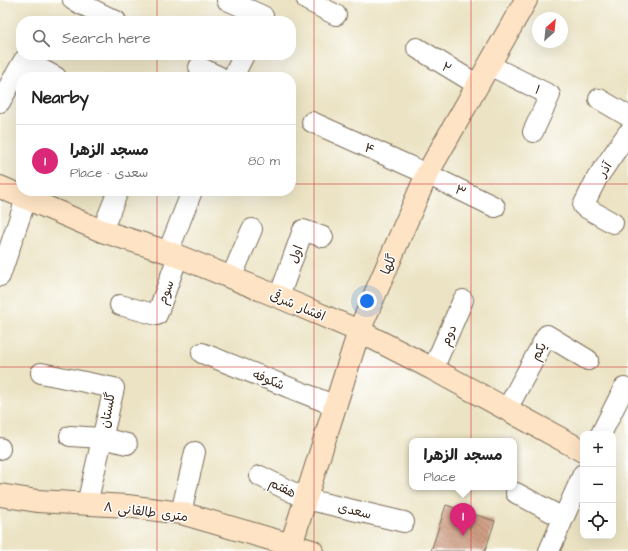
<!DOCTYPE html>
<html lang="en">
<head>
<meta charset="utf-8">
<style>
  :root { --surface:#fff; --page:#f6f6f6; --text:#222; --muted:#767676; --line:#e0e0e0; --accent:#db2777 }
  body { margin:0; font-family:"Architects Daughter","Playpen Sans Arabic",sans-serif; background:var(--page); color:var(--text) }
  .controls { position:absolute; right:12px; bottom:12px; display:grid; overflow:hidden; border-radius:8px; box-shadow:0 4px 16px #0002 }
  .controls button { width:36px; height:36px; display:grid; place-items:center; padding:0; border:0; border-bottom:1px solid var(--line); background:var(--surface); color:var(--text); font:20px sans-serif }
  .compass { position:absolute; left:532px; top:12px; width:36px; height:36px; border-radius:50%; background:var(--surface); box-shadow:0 4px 16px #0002; rotate:27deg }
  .you { position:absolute; left:367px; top:301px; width:14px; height:14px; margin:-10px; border:3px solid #fff; border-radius:50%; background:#1a73e8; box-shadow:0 0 0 6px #1a73e833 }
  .badge { display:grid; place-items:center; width:26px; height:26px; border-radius:50%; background:var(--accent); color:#fff; font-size:13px; font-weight:700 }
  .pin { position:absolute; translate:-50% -33px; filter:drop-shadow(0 1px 2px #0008) }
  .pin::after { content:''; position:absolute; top:21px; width:14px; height:12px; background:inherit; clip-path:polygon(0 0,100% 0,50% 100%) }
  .popup { position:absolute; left:409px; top:438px; width:108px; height:52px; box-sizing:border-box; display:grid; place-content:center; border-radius:8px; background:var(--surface); filter:drop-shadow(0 1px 3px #0005); font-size:13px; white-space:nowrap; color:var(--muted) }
  .popup b { font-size:15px; color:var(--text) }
  .popup::after { content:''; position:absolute; left:50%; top:100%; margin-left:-8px; border:8px solid transparent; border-top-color:var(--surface) }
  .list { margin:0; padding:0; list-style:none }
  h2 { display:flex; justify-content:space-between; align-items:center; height:52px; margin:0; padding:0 16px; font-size:17px }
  h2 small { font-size:13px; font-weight:400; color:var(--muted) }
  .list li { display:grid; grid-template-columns:26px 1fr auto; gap:12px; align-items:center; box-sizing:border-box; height:72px; padding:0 16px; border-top:1px solid var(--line) }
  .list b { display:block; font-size:15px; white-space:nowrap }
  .list p { margin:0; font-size:13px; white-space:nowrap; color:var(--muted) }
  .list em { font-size:13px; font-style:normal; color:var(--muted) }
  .icon { flex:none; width:22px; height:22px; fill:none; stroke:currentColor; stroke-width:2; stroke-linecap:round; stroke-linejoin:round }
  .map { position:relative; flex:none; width:628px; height:551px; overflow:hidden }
  .search { position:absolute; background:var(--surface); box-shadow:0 4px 16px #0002; left:16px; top:16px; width:280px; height:44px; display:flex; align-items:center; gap:10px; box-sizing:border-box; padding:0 14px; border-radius:16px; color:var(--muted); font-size:15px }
  .panel { position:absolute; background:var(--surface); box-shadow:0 4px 16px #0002; left:16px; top:72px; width:280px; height:124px; border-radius:16px }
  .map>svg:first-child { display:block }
  .building { fill:url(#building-back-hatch) }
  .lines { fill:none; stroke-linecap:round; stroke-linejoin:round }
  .street-casing { stroke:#796b58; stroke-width:22 }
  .secondary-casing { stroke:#796b58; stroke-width:24 }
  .street { stroke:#fff; stroke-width:20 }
  .secondary { stroke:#fee4c5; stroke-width:22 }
  .grid { fill:none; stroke:#d62828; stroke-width:1; stroke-opacity:0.55 }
  .labels { text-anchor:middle; stroke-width:3; stroke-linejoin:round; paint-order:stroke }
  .street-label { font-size:13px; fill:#3b2a1e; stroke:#fff }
</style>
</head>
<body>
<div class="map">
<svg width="628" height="551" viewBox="0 0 628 551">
  <defs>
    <pattern id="building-back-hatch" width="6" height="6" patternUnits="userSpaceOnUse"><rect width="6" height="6" fill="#ce9d83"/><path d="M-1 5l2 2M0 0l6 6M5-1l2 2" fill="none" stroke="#a8806b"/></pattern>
  </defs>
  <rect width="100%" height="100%" fill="#fff"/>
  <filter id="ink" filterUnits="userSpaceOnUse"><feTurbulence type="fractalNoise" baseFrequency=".025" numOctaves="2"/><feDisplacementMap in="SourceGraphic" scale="8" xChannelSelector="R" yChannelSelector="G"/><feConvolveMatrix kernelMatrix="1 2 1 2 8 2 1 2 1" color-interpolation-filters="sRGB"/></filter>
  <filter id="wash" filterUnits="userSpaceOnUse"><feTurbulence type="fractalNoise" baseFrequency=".012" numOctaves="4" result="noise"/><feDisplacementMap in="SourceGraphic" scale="16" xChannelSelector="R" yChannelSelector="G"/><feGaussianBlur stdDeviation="0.9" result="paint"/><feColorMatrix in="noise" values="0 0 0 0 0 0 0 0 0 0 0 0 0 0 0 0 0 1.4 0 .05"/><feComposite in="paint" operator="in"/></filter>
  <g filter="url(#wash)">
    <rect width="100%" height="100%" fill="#ebe3c3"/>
    <g id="blocks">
      <!-- building -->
      <polygon class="building" points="446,505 495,521 485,551 431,551"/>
    </g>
  </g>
  <g filter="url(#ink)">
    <use href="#blocks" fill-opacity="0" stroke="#796b58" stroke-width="1"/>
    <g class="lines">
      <!-- street casing -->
      <g class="street-casing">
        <g id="street">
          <polyline points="73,0 116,21"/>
          <polyline points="227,0 263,16"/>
          <polyline points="307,0 336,15"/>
          <polyline points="417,48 478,85"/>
          <polyline points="489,65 550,95 533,132"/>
          <polyline points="199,67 220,77"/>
          <polyline points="233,77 244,55"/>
          <polyline points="599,99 628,116"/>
          <polyline points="0,102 24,60 56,77"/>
          <polyline points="312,122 427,174 495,207"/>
          <polyline points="613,223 583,206 597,178 628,133"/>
          <polyline points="102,231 118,191"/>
          <polyline points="168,252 192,191"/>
          <polyline points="0,276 26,199"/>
          <polyline points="231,278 252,229"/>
          <polyline points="279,297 303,230 323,237"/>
          <polyline points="120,305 157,315 178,256"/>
          <polyline points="202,353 336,406"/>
          <polyline points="433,369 463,300"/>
          <polyline points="41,373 114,388 87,504"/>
          <polyline points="507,409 547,335 588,360"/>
          <polyline points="601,434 624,388 628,390"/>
          <polyline points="70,436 102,438 127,444"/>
          <polyline points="0,449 0,448"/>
          <polyline points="260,476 306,499 404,522"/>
          <polyline points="516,493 563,518"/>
          <polyline points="181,513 195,452"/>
          <polyline points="549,551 583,474"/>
        </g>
      </g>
      <!-- secondary casing -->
      <g class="secondary-casing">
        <g id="secondary">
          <polyline points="0,187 102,231 168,252 279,297 359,331 433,369 583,451"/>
          <polyline points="0,495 37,501 127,506 181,513 312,551"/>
          <polyline points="291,545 359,331 427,174 526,0"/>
        </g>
      </g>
      <!-- street -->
      <use href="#street" class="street"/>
      <!-- secondary -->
      <use href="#secondary" class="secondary"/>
    </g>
  </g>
  <!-- grid -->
  <path class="grid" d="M157,0v21M314,0v551M471,0v551M157,55v22M0,184h21M291,184h337M157,191v360M0,367h628"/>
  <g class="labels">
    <!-- street labels -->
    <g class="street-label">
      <text transform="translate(447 67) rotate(31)" y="5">۲</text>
      <text transform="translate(538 89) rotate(26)" y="5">۱</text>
      <text transform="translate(370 148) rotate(24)" y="5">۴</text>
      <text transform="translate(604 169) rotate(-57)" y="5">آذر</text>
      <text transform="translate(461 190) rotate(26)" y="5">۳</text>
      <text transform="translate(295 254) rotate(-70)" y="5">اول</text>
      <text transform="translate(388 264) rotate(-67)" y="5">گلها</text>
      <text transform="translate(165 292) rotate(-70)" y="5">سوم</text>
      <text transform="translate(298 305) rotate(23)" y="5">افشار شرقی</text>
      <text transform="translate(448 335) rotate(-67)" y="5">دوم</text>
      <text transform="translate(538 351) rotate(-62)" y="5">یکم</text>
      <text transform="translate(269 379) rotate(22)" y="5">شکوفه</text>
      <text transform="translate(107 410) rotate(-80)" y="5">گلستان</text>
      <text transform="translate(283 487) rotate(27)" y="5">هفتم</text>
      <text transform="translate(355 510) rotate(13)" y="5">سعدی</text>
      <text transform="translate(146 511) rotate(7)" y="5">۸ متری طالقانی</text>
    </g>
  </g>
</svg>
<div class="controls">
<button>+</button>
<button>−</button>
<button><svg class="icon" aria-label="locate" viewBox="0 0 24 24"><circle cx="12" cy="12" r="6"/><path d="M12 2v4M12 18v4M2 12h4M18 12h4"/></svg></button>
</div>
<svg class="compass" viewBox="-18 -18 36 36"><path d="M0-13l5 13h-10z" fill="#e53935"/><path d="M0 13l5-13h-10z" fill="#767676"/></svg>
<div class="you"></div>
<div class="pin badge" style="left:463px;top:536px">1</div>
<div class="popup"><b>مسجد الزهرا</b>Place</div>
<div class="search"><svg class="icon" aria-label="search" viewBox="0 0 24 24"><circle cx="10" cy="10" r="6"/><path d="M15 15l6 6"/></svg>Search here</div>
<section class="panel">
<h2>Nearby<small></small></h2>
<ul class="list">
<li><span class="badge">1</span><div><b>مسجد الزهرا</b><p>Place · سعدی</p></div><em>80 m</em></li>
</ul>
</section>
</div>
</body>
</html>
